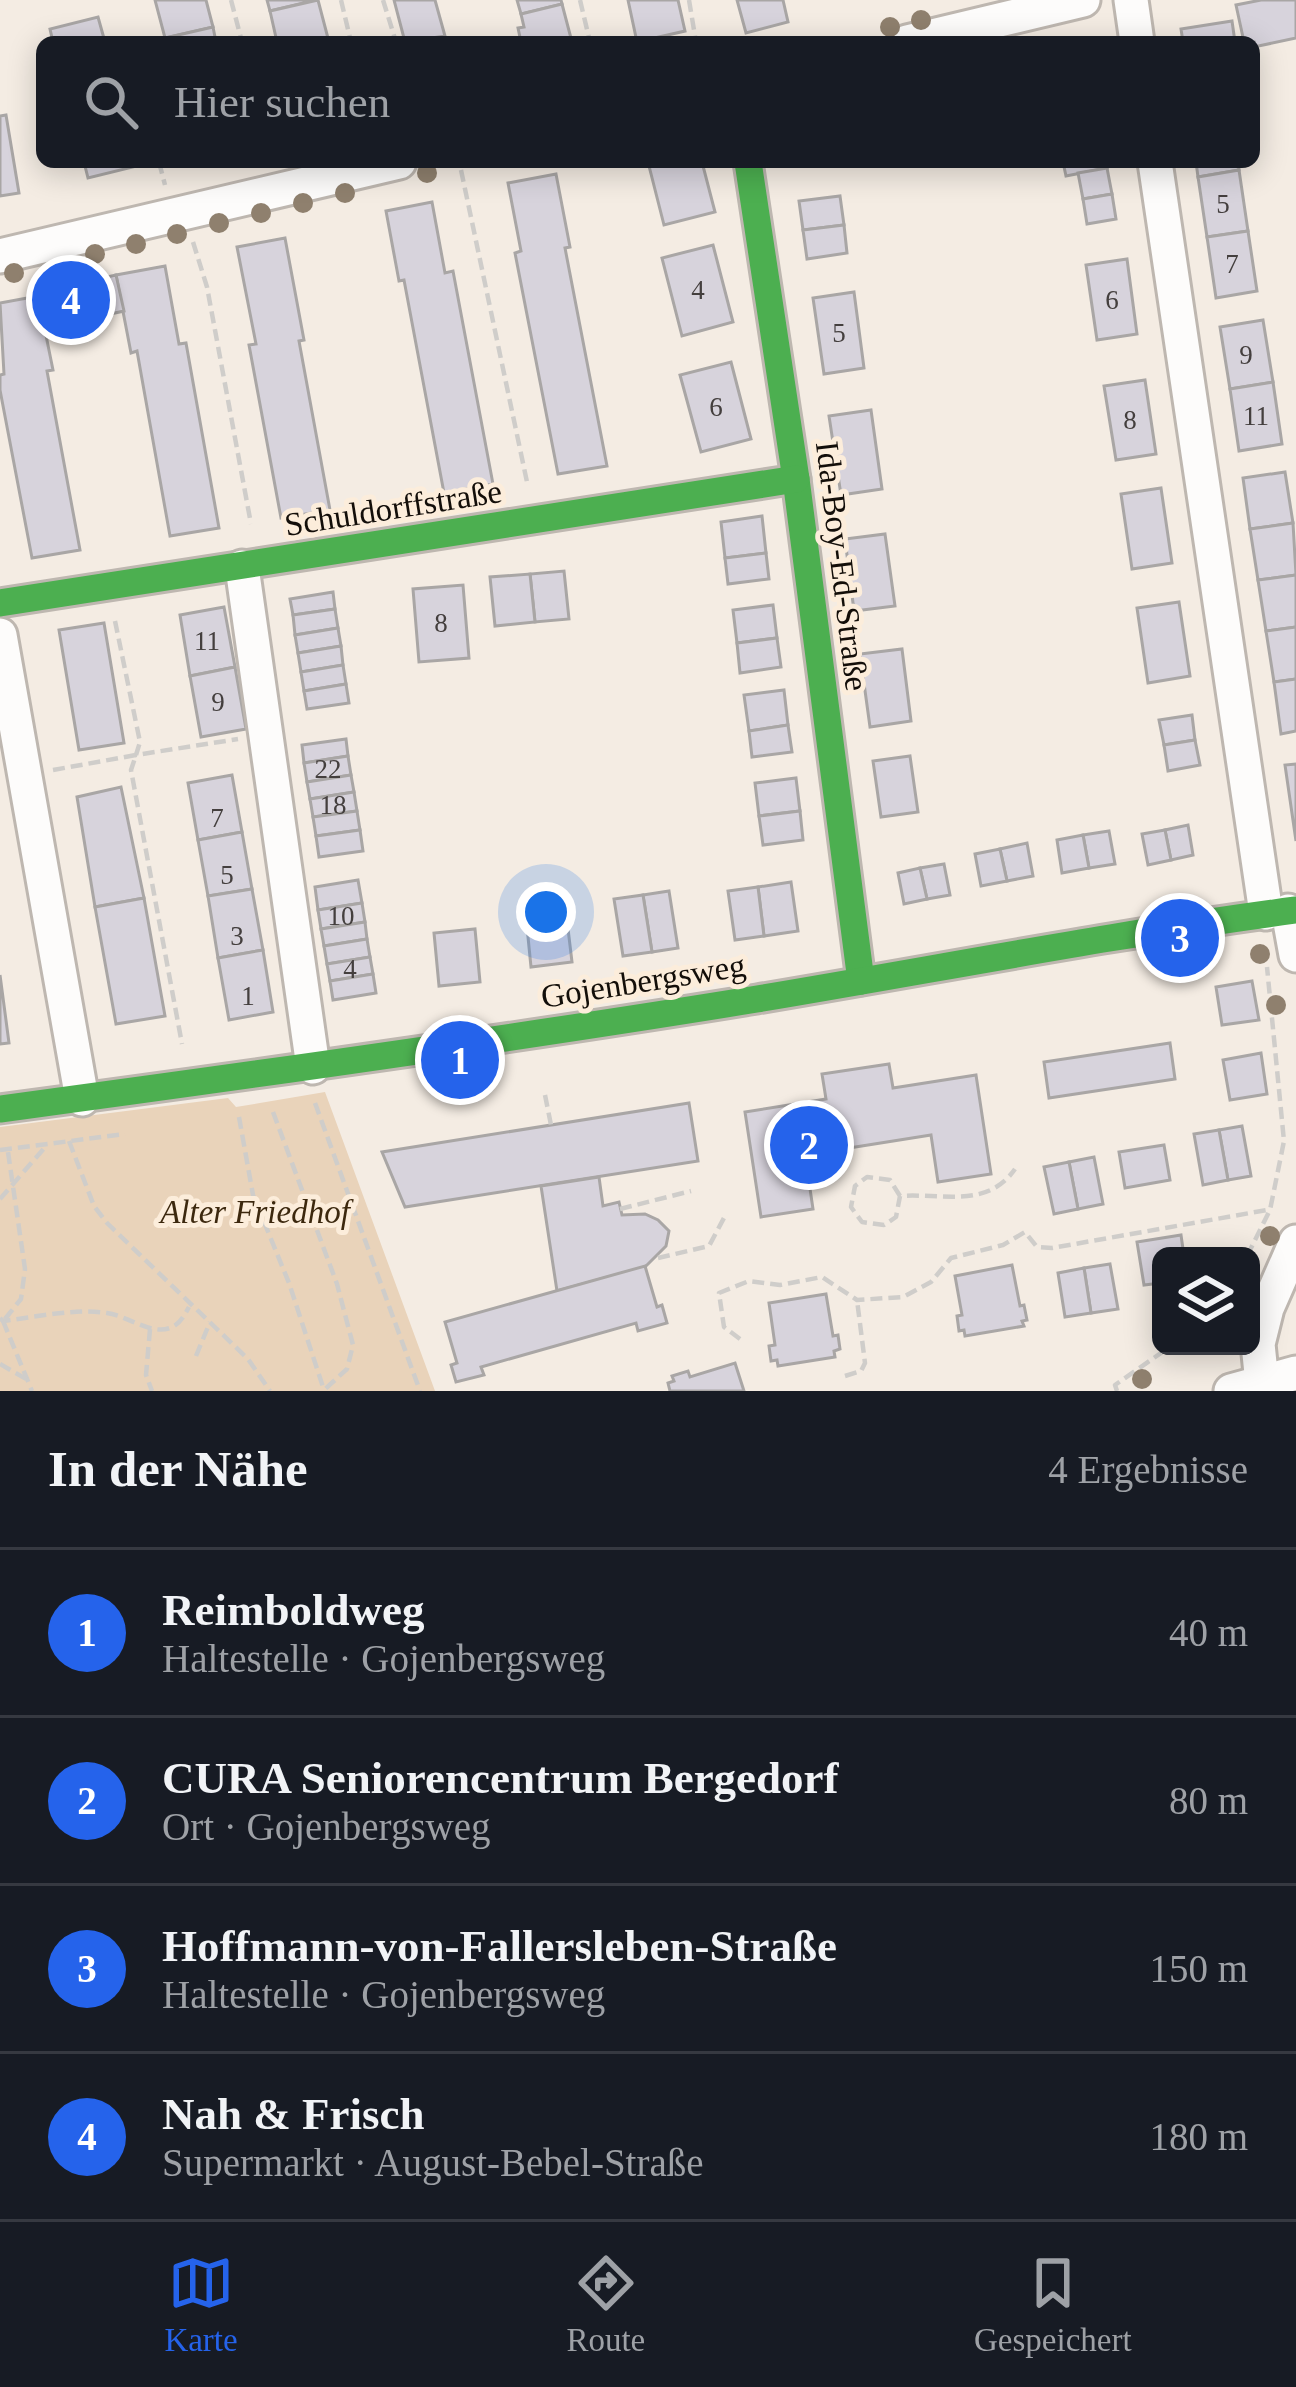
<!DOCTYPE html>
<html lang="de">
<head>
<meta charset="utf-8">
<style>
  :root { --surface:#171b24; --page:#242831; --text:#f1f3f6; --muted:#9ea1a6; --line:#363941; --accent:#2563eb }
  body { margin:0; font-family:Georgia,serif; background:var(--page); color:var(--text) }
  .controls { position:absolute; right:36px; bottom:36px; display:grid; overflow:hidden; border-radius:18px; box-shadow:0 6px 30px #0003 }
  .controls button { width:108px; height:108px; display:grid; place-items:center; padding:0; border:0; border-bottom:3px solid var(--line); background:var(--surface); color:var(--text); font:60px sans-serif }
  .you { position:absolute; left:546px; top:912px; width:42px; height:42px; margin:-30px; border:9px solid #fff; border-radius:50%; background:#1a73e8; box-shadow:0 0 0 18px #1a73e833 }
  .badge { display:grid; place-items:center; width:78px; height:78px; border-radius:50%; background:var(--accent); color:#fff; font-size:39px; font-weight:700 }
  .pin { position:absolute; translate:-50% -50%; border:6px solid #fff; box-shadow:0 3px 12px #0006 }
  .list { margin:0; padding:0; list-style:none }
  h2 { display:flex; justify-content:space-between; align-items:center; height:156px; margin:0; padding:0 48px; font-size:51px }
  h2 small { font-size:39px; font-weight:400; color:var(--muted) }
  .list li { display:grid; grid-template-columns:78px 1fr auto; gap:36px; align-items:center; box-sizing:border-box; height:168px; padding:0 48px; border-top:3px solid var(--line) }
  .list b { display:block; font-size:45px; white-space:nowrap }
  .list p { margin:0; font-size:39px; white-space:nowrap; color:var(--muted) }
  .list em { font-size:39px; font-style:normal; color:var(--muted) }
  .icon { flex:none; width:66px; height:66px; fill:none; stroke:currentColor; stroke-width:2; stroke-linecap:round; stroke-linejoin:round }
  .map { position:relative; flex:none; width:1296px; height:1391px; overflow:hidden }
  .search { position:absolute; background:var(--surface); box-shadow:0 6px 30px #0003; left:36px; right:36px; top:36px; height:132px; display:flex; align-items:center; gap:30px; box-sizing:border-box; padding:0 42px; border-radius:18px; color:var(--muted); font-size:45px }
  .sheet { height:828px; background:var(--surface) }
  nav { display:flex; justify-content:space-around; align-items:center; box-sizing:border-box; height:168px; border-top:3px solid var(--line); background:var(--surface); font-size:33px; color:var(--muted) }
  nav a { display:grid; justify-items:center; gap:6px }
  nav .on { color:var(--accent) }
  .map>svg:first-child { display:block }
  .green { fill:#e9d3ba }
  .building { fill:#d7d3dc; stroke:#a9a6a5; stroke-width:3 }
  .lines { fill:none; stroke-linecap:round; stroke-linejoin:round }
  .street-casing { stroke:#beb7b0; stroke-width:39 }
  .fast-casing { stroke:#beb7b0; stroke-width:33 }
  .path { stroke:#cfcdca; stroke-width:4.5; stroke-dasharray:12 6; stroke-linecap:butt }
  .street { stroke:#fdfcfb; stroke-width:33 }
  .fast { stroke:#4caf50; stroke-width:27 }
  .tree { fill:#8f806e }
  .labels { text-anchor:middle; stroke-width:10; stroke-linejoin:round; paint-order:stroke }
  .number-label { font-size:27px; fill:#443f3e }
  .street-label { font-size:33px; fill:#130e09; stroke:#fceddb }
  .park-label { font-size:33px; font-style:italic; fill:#3c280e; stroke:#fceddb }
</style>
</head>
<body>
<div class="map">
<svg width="1296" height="1391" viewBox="0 0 1296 1391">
  <rect width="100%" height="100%" fill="#f4ece3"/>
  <!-- green -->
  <polygon class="green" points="325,1092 435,1391 0,1391 0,1127 228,1098 236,1107"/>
  <!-- building -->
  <g class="building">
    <polygon points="155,0 206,0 213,27 165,38"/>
    <polygon points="267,0 316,0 270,11"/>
    <polygon points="318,0 329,42 277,42 270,11"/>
    <polygon points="394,0 435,0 445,36 405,42"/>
    <polygon points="517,0 561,0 562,4 521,14"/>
    <polygon points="628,0 678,0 685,31 637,42"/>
    <polygon points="737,0 783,0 788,22 746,33"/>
    <polygon points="1261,0 1296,0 1296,38 1254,47 1254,42 1244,42 1236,5"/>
    <polygon points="562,4 572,42 521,42 518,28 524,27 521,14"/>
    <polygon points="98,17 105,42 53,42 50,29"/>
    <polygon points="1232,21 1235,42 1183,42 1181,29"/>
    <polygon points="213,27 216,42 166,42 165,38"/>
    <polygon points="6,115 19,193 0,196 0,116"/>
    <polygon points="84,162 136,162 137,166 88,178"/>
    <polygon points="648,162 702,162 715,212 664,225"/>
    <polygon points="1063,162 1106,162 1107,168 1066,176"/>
    <polygon points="1196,162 1238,162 1239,170 1198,177"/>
    <polygon points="1107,168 1112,194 1083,199 1078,173"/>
    <polygon points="1239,170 1248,231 1207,237 1198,177"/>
    <polygon points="556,174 570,247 565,248 607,466 558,474 515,253 521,251 508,183"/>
    <polygon points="1112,194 1116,219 1087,224 1083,199"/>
    <polygon points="840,196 844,225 803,230 799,201"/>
    <polygon points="432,202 445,273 453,271 493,484 444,493 404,280 399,281 386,211"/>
    <polygon points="844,225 847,253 807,259 803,230"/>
    <polygon points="1248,231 1257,291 1216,298 1207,237"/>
    <polygon points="285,238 304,340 299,341 330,510 281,518 249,345 256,344 237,247"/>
    <polygon points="713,245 733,322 682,336 662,258"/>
    <polygon points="1127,259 1137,334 1097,340 1086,265"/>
    <polygon points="165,266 179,344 186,343 219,528 170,536 137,351 131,353 116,275"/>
    <polygon points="116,275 124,311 45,328 37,292"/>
    <polygon points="854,292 864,368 824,374 813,298"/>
    <polygon points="38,296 53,370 47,371 80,550 32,558 0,390 0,375 4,374 0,303"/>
    <polygon points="1263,320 1273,382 1230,389 1220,327"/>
    <polygon points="731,362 751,439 701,452 680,375"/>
    <polygon points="1145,380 1156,454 1116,460 1104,386"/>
    <polygon points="1273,382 1282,444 1239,451 1230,389"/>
    <polygon points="871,410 882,489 841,495 829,416"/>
    <polygon points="1285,472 1293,523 1250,529 1243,478"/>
    <polygon points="1161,488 1172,563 1132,569 1121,494"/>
    <polygon points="762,516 766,553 725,558 721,522"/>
    <polygon points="1293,523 1296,575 1258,580 1250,529"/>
    <polygon points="885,534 895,606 854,611 845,539"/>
    <polygon points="766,553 769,579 728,584 725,558"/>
    <polygon points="564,571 569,619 535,622 530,574"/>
    <polygon points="530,574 535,622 495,626 490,577"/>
    <polygon points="1296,575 1296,627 1266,631 1258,580"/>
    <polygon points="463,585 469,658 419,662 413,589"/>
    <polygon points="333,592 335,609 293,615 290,599"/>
    <polygon points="1179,602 1190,676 1148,683 1137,608"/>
    <polygon points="773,605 777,638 737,643 733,610"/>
    <polygon points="224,607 235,667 190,676 180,615"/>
    <polygon points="335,609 338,628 295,635 293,615"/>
    <polygon points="104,623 124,743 79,750 59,630"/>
    <polygon points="1296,627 1296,679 1274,682 1266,631"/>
    <polygon points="338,628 341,646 298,653 295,635"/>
    <polygon points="777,638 781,667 740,673 737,643"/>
    <polygon points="341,646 343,665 301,672 298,653"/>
    <polygon points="902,649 911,721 870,727 860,654"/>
    <polygon points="343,665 346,684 304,691 301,672"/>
    <polygon points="235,667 246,729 201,737 190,676"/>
    <polygon points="1296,679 1296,731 1281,734 1274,682"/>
    <polygon points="346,684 349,703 307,709 304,691"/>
    <polygon points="784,690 788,725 749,731 744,695"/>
    <polygon points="1192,715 1195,740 1164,745 1159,720"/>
    <polygon points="788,725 792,752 752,757 749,731"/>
    <polygon points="346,739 348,756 304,763 302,745"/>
    <polygon points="1195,740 1200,765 1168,771 1164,745"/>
    <polygon points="348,756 351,775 307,782 304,763"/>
    <polygon points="910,756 918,812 881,817 873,761"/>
    <polygon points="1296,764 1296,841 1285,765"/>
    <polygon points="232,775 242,832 198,840 188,783"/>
    <polygon points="351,775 354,792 310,799 307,782"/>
    <polygon points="796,778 800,811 759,816 755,783"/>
    <polygon points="121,787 144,898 95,907 77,797"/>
    <polygon points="354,792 357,811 313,817 310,799"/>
    <polygon points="357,811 360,830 316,836 313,817"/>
    <polygon points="800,811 803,840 763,845 759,816"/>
    <polygon points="1188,825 1193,855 1171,860 1165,830"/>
    <polygon points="360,830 363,851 319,857 316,836"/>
    <polygon points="1165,830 1171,860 1148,865 1142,834"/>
    <polygon points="1109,831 1115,864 1089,868 1083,835"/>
    <polygon points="242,832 252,889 208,896 198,840"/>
    <polygon points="1083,835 1089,868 1062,873 1057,840"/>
    <polygon points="1027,843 1033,876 1007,881 1000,849"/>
    <polygon points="1000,849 1007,881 981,886 975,854"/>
    <polygon points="944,864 950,895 927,899 920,868"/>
    <polygon points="920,868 927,899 904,904 898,873"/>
    <polygon points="358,880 362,903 318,910 315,887"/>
    <polygon points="791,882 798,931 764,936 758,887"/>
    <polygon points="758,887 764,936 735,940 728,891"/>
    <polygon points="252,889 263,950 218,958 208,896"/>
    <polygon points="669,891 678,948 652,952 643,895"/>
    <polygon points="643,895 652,952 623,956 614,899"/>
    <polygon points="144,898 165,1016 116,1024 95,907"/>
    <polygon points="362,903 365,922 321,929 318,910"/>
    <polygon points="566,912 572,962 531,967 526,917"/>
    <polygon points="365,922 367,939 324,946 321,929"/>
    <polygon points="475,929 480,982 439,986 434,933"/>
    <polygon points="367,939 370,957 327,964 324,946"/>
    <polygon points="263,950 273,1012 229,1020 218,958"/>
    <polygon points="370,957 373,974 330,981 327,964"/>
    <polygon points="373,974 376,993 333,1000 330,981"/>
    <polygon points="0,975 9,1043 0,1044"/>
    <polygon points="1252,981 1259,1020 1222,1025 1216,987"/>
    <polygon points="1170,1043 1175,1079 1049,1098 1044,1062"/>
    <polygon points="1261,1053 1267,1094 1230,1100 1223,1060"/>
    <polygon points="889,1064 893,1088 976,1075 991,1174 938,1182 931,1135 805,1155 813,1209 761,1217 745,1112 826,1099 822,1074"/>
    <polygon points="689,1103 698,1161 405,1207 382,1152"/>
    <polygon points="1242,1126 1251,1176 1228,1180 1219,1130"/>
    <polygon points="1219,1130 1228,1180 1203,1185 1194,1134"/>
    <polygon points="1164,1145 1170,1180 1125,1188 1119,1152"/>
    <polygon points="1094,1157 1103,1204 1078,1209 1069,1162"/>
    <polygon points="1069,1162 1078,1209 1054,1214 1044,1167"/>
    <polygon points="599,1177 603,1206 619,1202 622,1215 645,1214 658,1220 669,1231 666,1246 645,1267 557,1291 541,1186"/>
    <polygon points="1181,1235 1184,1256 1161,1256 1161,1283 1144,1285 1137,1242"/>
    <polygon points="1110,1264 1118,1309 1091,1313 1084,1268"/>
    <polygon points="1012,1265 1020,1306 1024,1305 1027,1320 1022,1321 1024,1326 965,1336 964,1330 959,1331 957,1316 962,1315 955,1276"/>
    <polygon points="645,1266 657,1307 662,1305 667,1323 638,1331 636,1323 481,1367 484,1375 456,1382 451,1365 457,1363 445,1322"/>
    <polygon points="1084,1268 1091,1313 1065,1317 1058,1273"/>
    <polygon points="826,1294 833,1336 838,1335 840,1349 834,1351 835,1357 778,1366 777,1360 771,1361 769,1346 775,1345 769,1303"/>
    <polygon points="735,1363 744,1391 670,1391 668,1383 674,1381 672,1376 688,1371 690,1377"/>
  </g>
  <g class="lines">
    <!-- street casing -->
    <g class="street-casing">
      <g id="street">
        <polyline points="1131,0 1137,42"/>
        <polyline points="907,42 1083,0"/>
        <polyline points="1155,162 1266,913"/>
        <polyline points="0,256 399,162"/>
        <polyline points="242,567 313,1067"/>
        <polyline points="0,635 82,1099"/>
        <polyline points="1288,911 1296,955"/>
        <polyline points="1262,1383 1258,1344 1267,1308 1296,1242"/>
        <polyline points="1231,1391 1296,1373"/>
      </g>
    </g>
    <!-- fast casing -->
    <g class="fast-casing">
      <g id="fast">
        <polyline points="748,162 796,479 861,981"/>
        <polyline points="0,603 796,479"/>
        <path d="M0,1109c253,-34 505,-69 757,-110 180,-30 358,-65 539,-89"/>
      </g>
    </g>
    <!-- path -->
    <g class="path">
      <polyline points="231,0 242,42"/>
      <polyline points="341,0 351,42"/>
      <polyline points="383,0 396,42"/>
      <polyline points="580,0 590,42"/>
      <polyline points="689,0 696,42"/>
      <polyline points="159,162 165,185"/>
      <polyline points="461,170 527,482"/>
      <polyline points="193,242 207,287 251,524"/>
      <polyline points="115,621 140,742 136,755 238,739"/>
      <polyline points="53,770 136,755 131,770 182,1044"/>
      <polyline points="545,1095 551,1125"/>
      <polyline points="315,1103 420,1391"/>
      <polyline points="273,1112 337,1284 353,1345 347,1369 323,1391"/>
      <polyline points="239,1117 253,1195 289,1283 324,1390"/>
      <polyline points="69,1141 94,1206 107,1223 248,1359 270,1391"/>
      <polyline points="0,1150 125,1134"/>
      <path d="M900,1196l-10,-16 -23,-3 -12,9 -4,21 11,15 22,3 12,-8 4,-21c43,-3 87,13 115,-27"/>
      <polyline points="0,1199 47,1145"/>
      <polyline points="620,1209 691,1191"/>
      <polyline points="1247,1256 1270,1210 1284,1141 1267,967"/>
      <polyline points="658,1258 709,1246 725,1216"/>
      <path d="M0,1318l3,3c34,-4 71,-13 104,-8 21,3 43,22 63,15 10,-4 14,-12 19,-21"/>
      <polyline points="5,1319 21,1299 25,1269 8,1152"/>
      <polyline points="3,1321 32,1391"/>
      <polyline points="150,1329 146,1375 152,1391"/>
      <polyline points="740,1339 724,1327 719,1293 749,1281 780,1285 822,1277 857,1300 903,1297 931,1282 951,1258 1003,1245 1025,1232 1037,1247 1052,1248 1267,1210"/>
      <polyline points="196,1356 210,1322"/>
      <polyline points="0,1364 28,1380"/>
      <polyline points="845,1376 861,1371 865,1363 857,1300"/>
      <polyline points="1117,1391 1115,1385 1171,1346"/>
    </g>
    <!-- street -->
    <use href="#street" class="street"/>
    <!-- fast -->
    <use href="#fast" class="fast"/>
  </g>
  <!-- trees -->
  <g class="tree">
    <circle cx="921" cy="20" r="10"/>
    <circle cx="890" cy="27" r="10"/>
    <circle cx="427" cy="173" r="10"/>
    <circle cx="345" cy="193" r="10"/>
    <circle cx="303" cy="203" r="10"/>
    <circle cx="261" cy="213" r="10"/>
    <circle cx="219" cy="223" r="10"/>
    <circle cx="177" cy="234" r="10"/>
    <circle cx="136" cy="244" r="10"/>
    <circle cx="95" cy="254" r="10"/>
    <circle cx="14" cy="273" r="10"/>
    <circle cx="1260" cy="954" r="10"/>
    <circle cx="1276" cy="1005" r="10"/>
    <circle cx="1270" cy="1236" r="10"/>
    <circle cx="1142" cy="1379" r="10"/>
  </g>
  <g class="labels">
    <!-- number labels -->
    <g class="number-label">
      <text x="1223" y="213">5</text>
      <text x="1232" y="273">7</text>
      <text x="698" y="299">4</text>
      <text x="1112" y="309">6</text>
      <text x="839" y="342">5</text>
      <text x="1246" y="364">9</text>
      <text x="716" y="416">6</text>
      <text x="1256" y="425">11</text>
      <text x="1130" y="429">8</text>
      <text x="441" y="632">8</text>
      <text x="207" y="650">11</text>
      <text x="218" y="711">9</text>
      <text x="328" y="778">22</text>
      <text x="333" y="814">18</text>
      <text x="217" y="827">7</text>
      <text x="227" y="884">5</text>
      <text x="341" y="925">10</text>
      <text x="237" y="945">3</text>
      <text x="350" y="978">4</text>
      <text x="248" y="1005">1</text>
    </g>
    <!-- street labels -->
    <g class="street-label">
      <text transform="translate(393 507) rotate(-9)" y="12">Schuldorffstraße</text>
      <text transform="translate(843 566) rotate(83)" y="12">Ida-Boy-Ed-Straße</text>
      <text transform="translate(643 980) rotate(-9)" y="12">Gojenbergsweg</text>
    </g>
    <!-- park labels -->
    <g class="park-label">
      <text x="255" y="1223">Alter Friedhof</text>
    </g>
  </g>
</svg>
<div class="controls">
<button><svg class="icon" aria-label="layers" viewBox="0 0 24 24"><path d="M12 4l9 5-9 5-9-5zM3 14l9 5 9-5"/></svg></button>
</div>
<div class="you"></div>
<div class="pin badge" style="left:460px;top:1060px">1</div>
<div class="pin badge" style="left:809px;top:1145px">2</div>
<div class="pin badge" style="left:1180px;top:938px">3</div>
<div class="pin badge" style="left:71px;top:300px">4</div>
<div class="search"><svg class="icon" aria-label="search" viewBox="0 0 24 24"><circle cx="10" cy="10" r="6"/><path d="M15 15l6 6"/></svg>Hier suchen</div>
</div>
<section class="sheet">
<h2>In der Nähe<small>4 Ergebnisse</small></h2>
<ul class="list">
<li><span class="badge">1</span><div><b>Reimboldweg</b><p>Haltestelle · Gojenbergsweg</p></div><em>40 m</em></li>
<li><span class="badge">2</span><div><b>CURA Seniorencentrum Bergedorf</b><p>Ort · Gojenbergsweg</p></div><em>80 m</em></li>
<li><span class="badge">3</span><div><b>Hoffmann-von-Fallersleben-Straße</b><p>Haltestelle · Gojenbergsweg</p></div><em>150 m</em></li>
<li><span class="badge">4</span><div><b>Nah &amp; Frisch</b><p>Supermarkt · August-Bebel-Straße</p></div><em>180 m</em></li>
</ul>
</section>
<nav>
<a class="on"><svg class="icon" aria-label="map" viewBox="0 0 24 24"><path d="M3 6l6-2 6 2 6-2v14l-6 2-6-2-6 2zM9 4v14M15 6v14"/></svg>Karte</a>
<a><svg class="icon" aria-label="directions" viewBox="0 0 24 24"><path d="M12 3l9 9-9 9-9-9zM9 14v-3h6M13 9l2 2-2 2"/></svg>Route</a>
<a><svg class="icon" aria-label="saved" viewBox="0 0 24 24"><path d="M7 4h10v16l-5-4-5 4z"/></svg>Gespeichert</a>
</nav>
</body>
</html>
